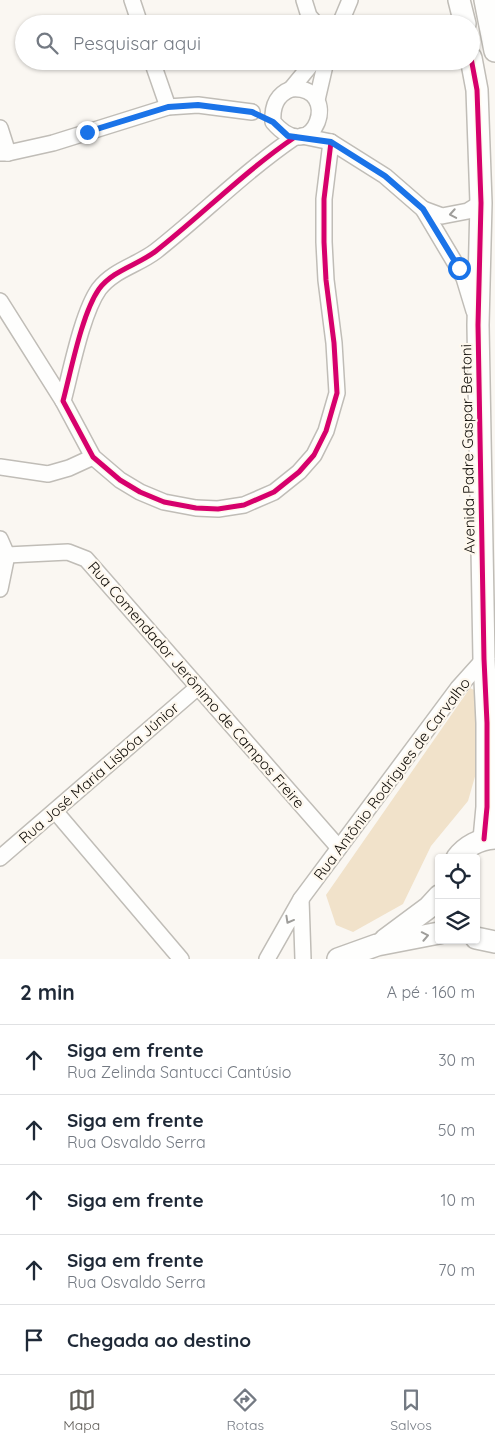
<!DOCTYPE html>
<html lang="pt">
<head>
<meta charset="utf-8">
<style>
  :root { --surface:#fff; --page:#f6f6f7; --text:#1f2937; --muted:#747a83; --line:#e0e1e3; --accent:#615e59 }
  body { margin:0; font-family:Quicksand,sans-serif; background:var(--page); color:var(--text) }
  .controls { position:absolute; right:15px; bottom:15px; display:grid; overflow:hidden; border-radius:5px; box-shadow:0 1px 4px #0004 }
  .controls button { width:45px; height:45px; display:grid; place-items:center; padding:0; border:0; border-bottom:1px solid var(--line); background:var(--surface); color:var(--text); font:25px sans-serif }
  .stop { position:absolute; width:15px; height:15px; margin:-11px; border:4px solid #1a73e8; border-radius:50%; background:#fff }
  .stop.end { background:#1a73e8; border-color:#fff; box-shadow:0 1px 5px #0008 }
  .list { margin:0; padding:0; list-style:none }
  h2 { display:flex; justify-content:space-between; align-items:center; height:65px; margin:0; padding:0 20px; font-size:21px }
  h2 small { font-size:16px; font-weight:400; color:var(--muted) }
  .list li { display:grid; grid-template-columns:32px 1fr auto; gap:15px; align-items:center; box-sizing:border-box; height:70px; padding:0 20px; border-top:1px solid var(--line) }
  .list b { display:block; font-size:19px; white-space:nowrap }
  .list p { margin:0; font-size:16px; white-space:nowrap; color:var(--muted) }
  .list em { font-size:16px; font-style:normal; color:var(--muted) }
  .icon { flex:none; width:28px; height:28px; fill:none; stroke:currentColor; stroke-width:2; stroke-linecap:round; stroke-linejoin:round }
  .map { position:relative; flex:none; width:495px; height:959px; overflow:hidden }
  .search { position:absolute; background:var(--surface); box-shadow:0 1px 4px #0004; left:15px; right:15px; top:15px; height:55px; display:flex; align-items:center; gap:12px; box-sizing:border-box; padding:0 18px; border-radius:28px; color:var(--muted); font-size:19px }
  .sheet { height:415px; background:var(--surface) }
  nav { display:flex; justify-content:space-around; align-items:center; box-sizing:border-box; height:70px; border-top:1px solid var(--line); background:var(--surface); font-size:14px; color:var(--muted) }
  nav a { display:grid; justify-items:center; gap:2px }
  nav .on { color:var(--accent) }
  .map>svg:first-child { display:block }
  .green { fill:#f1e2ca }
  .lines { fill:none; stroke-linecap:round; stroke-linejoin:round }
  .street-casing { stroke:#c0bdb7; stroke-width:18 }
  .secondary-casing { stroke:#c0bdb7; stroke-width:24 }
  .street { stroke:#fefefd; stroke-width:15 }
  .secondary { stroke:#fefefd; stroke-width:21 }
  .cycleway-casing { stroke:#fef8ee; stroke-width:8 }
  .cycleway { stroke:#d6006c; stroke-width:5 }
  .oneway { stroke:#9e9d9a }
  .route { stroke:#1a73e8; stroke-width:6 }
  .labels { text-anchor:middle; stroke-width:4.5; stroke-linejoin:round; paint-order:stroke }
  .street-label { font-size:15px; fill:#0e0b06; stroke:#fef8ee }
</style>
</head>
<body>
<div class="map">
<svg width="495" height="959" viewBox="0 0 495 959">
  <rect width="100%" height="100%" fill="#faf7f2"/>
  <!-- green -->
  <polygon class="green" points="470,688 482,694 480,759 468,801 431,846 403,904 353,932 336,925 326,895"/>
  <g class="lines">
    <!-- street casing -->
    <g class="street-casing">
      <g id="street">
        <polyline points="132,0 140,24"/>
        <polyline points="304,0 309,16 316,24"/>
        <polyline points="340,24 350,0"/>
        <polyline points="152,61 168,107"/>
        <path d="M291,89c52,-5 24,82 -18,33 -1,-15 3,-27 18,-33z"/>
        <polyline points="291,89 314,61"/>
        <polyline points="317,100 326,61"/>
        <polyline points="0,128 8,153"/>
        <polyline points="302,136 331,142 385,176 423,209 464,278 474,311"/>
        <path d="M295,137c-50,34 -92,77 -139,114 -18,14 -43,19 -57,38 -17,24 -28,82 -36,112l30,56 27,23 20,12 24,10 32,6 22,1 26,-4 30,-13 25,-20 15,-17 12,-24 11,-38 -3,-50 -8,-63 -2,-38v-43l7,-57"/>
        <polyline points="0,153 8,153 53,143 168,107 198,105 252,112"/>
        <polyline points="423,209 442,216 468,211 481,203"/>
        <polyline points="0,301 63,401"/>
        <polyline points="0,467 48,474 69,468 93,457"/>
        <polyline points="0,539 7,555 0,589"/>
        <polyline points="7,555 68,552 86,559 339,848"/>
        <polyline points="55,811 181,959"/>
        <polyline points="0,858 198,687"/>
        <polyline points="301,899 458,688 484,659"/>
        <polyline points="267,959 301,899 303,959"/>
      </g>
    </g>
    <!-- secondary casing -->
    <g class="secondary-casing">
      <g id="secondary">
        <polyline points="459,0 465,24"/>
        <polyline points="485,0 495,51"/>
        <polyline points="471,58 477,90 481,203 478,325 484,659 487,723 487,807 484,839"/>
        <path d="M457,858c9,-12 23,-19 38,-20"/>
        <polyline points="476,938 495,942"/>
        <polyline points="385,940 428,908 439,896"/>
        <polyline points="338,959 377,945 439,933"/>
      </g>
    </g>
    <!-- street -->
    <use href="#street" class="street"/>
    <!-- secondary -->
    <use href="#secondary" class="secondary"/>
    <!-- cycleway casing -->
    <g class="cycleway-casing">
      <g id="cycleway">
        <polyline points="471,58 477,90 481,203 478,325 484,659 487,723 487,807 484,839"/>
        <path d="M295,137c-50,34 -92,77 -139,114 -18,14 -43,19 -57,38 -17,24 -28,82 -36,112l30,56 27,23 20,12 24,10 32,6 22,1 26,-4 30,-13 25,-20 15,-17 12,-24 11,-38 -3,-50 -8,-63 -2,-38v-43l7,-57"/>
      </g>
    </g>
    <!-- cycleway -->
    <use href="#cycleway" class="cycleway"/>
  </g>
  <!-- one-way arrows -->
  <defs><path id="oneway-chevron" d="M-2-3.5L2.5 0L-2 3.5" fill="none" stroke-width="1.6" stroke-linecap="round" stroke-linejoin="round" transform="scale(1.25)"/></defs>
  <g class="oneway">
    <use href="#oneway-chevron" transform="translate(453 214) rotate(170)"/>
    <use href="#oneway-chevron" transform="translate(289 920) rotate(119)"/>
    <use href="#oneway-chevron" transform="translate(425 936) rotate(-11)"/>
  </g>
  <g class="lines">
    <!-- route -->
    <polyline class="route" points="87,132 168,107 198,105 252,112 273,122 288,136 331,142 385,176 423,209 459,268"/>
  </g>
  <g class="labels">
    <!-- street labels -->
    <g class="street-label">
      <text transform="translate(468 449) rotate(-91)" y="5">Avenida Padre Gaspar Bertoni</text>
      <text transform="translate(196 685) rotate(49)" y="5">Rua Comendador Jerônimo de Campos Freire</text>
      <text transform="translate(99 773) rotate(-41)" y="5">Rua José Maria Lisbóa Júnior</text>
      <text transform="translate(392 779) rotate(-53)" y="5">Rua Antônio Rodrigues de Carvalho</text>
    </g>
  </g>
</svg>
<div class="controls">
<button><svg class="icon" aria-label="locate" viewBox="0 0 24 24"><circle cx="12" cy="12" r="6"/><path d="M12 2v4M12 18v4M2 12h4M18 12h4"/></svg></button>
<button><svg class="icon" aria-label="layers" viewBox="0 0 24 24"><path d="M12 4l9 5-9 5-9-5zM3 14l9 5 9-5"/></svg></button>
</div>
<div class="stop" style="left:459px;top:268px"></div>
<div class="stop end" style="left:87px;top:132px"></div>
<div class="search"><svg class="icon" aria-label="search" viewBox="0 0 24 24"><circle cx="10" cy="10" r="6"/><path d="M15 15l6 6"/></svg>Pesquisar aqui</div>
</div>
<section class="sheet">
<h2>2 min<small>A pé · 160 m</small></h2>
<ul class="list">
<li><svg class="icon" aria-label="ahead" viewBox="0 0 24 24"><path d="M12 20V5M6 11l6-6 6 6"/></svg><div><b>Siga em frente</b><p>Rua Zelinda Santucci Cantúsio</p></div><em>30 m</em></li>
<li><svg class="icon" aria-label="ahead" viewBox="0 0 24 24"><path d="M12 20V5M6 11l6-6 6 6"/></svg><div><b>Siga em frente</b><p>Rua Osvaldo Serra</p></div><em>50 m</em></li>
<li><svg class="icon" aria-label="ahead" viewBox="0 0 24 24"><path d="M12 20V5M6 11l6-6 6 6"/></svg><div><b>Siga em frente</b></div><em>10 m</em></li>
<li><svg class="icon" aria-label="ahead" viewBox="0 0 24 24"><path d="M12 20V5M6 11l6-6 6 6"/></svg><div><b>Siga em frente</b><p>Rua Osvaldo Serra</p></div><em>70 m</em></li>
<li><svg class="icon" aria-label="arrive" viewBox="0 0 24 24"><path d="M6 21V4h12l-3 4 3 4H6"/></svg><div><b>Chegada ao destino</b></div></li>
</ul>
</section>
<nav>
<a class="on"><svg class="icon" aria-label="map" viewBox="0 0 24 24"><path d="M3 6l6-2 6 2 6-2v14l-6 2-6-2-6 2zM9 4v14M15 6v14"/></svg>Mapa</a>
<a><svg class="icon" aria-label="directions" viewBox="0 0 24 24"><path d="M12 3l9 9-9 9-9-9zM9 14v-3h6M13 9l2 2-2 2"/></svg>Rotas</a>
<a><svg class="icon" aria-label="saved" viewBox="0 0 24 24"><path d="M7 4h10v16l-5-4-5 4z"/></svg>Salvos</a>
</nav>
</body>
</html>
